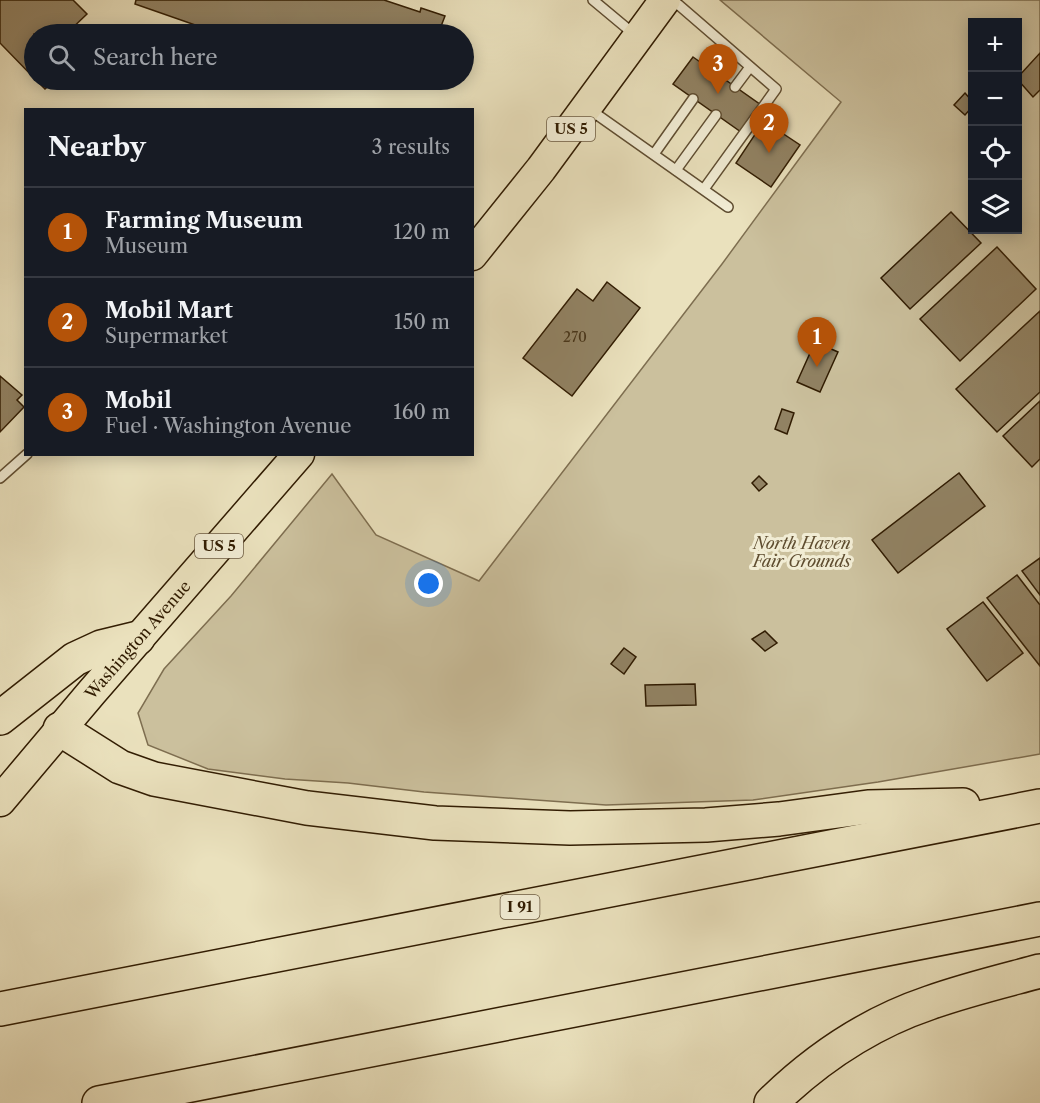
<!DOCTYPE html>
<html lang="en">
<head>
<meta charset="utf-8">
<style>
  :root { --surface:#171b24; --page:#20242c; --text:#f1f3f6; --muted:#9ea1a6; --line:#363941; --accent:#b45309 }
  body { margin:0; font-family:"Libre Caslon Text",serif; background:var(--page); color:var(--text) }
  .controls { position:absolute; right:18px; top:18px; display:grid; overflow:hidden; border-radius:0px; box-shadow:0 3px 15px #0003 }
  .controls button { width:54px; height:54px; display:grid; place-items:center; padding:0; border:0; border-bottom:2px solid var(--line); background:var(--surface); color:var(--text); font:30px sans-serif }
  .you { position:absolute; left:429px; top:584px; width:21px; height:21px; margin:-15px; border:4px solid #fff; border-radius:50%; background:#1a73e8; box-shadow:0 0 0 9px #1a73e833 }
  .badge { display:grid; place-items:center; width:39px; height:39px; border-radius:50%; background:var(--accent); color:#fff; font-size:20px; font-weight:700 }
  .pin { position:absolute; translate:-50% -50px; filter:drop-shadow(0 2px 3px #0008) }
  .pin::after { content:''; position:absolute; top:32px; width:21px; height:18px; background:inherit; clip-path:polygon(0 0,100% 0,50% 100%) }
  .list { margin:0; padding:0; list-style:none }
  h2 { display:flex; justify-content:space-between; align-items:center; height:78px; margin:0; padding:0 24px; font-size:26px }
  h2 small { font-size:20px; font-weight:400; color:var(--muted) }
  .list li { display:grid; grid-template-columns:39px 1fr auto; gap:18px; align-items:center; box-sizing:border-box; height:90px; padding:0 24px; border-top:2px solid var(--line) }
  .list b { display:block; font-size:22px; white-space:nowrap }
  .list p { margin:0; font-size:20px; white-space:nowrap; color:var(--muted) }
  .list em { font-size:20px; font-style:normal; color:var(--muted) }
  .icon { flex:none; width:33px; height:33px; fill:none; stroke:currentColor; stroke-width:2; stroke-linecap:round; stroke-linejoin:round }
  .map { position:relative; flex:none; width:1040px; height:1103px; overflow:hidden }
  .search { position:absolute; background:var(--surface); box-shadow:0 3px 15px #0003; left:24px; top:24px; width:450px; height:66px; display:flex; align-items:center; gap:15px; box-sizing:border-box; padding:0 21px; border-radius:33px; color:var(--muted); font-size:22px }
  .panel { position:absolute; background:var(--surface); box-shadow:0 3px 15px #0003; left:24px; top:108px; width:450px; height:348px; border-radius:0px }
  .map>svg:first-child { display:block }
  .park { fill:#cbc09d; stroke:#7e6e50; stroke-width:1.5; fill-rule:evenodd }
  .building { fill:#918263; stroke:#311c02; stroke-width:1.5 }
  .lines { fill:none; stroke-linecap:round; stroke-linejoin:round }
  .service-casing { stroke:#5f4d31; stroke-width:12 }
  .primary-casing { stroke:#311c02; stroke-width:33 }
  .motorway-casing { stroke:#311c02; stroke-width:36 }
  .service { stroke:#f1ecd4; stroke-width:9 }
  .primary { stroke:#eae1bd; stroke-width:30 }
  .motorway { stroke:#eae1bd; stroke-width:33 }
  .labels { text-anchor:middle; stroke-width:6; stroke-linejoin:round; paint-order:stroke }
  .number-label { font-size:14px; fill:#49361a }
  .shield { fill:#f1ecd4; stroke:#6b5a41; stroke-width:1.5 }
  .shield-label { font-size:15px; font-weight:bold; fill:#311c02 }
  .park-label { font-size:16px; font-style:italic; fill:#5f4d30; stroke:#f1ecd4 }
  .street-label { font-size:16px; fill:#311c02; stroke:#f1ecd4 }
</style>
</head>
<body>
<div class="map">
<svg width="1040" height="1103" viewBox="0 0 1040 1103">
  <rect width="100%" height="100%" fill="#eae1bd"/>
  <filter id="stains"><feTurbulence type="fractalNoise" baseFrequency=".00333" numOctaves="4"/><feColorMatrix values="0 0 0 0 .2 0 0 0 0 .09 0 0 0 0 .02 0 0 0 .5 -.17"/></filter>
  <radialGradient id="worn" r=".72"><stop offset=".6" stop-color="#630" stop-opacity="0"/><stop offset="1" stop-color="#630" stop-opacity=".3"/></radialGradient>
  <!-- park -->
  <path class="park" d="M720,0h320v754l-162,28 -125,18 -147,5 -182,-13 -76,-9 -63,-4 -77,-10 -60,-24 -10,-32 26,-44 67,-73 101,-122 44,61 103,46 243,-317 119,-162zM972,22h46v208h-46z"/>
  <!-- building -->
  <g class="building">
    <polygon points="0,0 73,0 87,14 66,34 34,34 34,78 0,43"/>
    <polygon points="136,0 384,0 420,12 421,8 445,16 438,34 273,34 263,31 261,34 221,34 135,4"/>
    <polygon points="1040,53 1040,90 1033,97 1018,80 1018,77"/>
    <polygon points="693,57 761,105 741,132 673,84"/>
    <polygon points="36,80 55,80 45,89"/>
    <polygon points="965,93 972,101 972,107 965,115 954,105"/>
    <polygon points="764,121 800,145 771,187 736,163"/>
    <polygon points="951,212 981,243 910,309 881,278"/>
    <polygon points="997,247 1036,289 960,361 920,319"/>
    <polygon points="607,282 640,308 572,396 523,358 577,289 593,301"/>
    <polygon points="1040,311 1040,392 997,432 956,389"/>
    <polygon points="815,342 838,352 820,392 797,382"/>
    <polygon points="0,376 22,395 17,400 24,407 0,432"/>
    <polygon points="1040,401 1040,459 1032,467 1003,436"/>
    <polygon points="782,409 794,413 787,434 775,429"/>
    <polygon points="959,473 985,506 898,573 872,540"/>
    <polygon points="759,476 767,484 759,491 752,483"/>
    <polygon points="1040,558 1040,595 1022,571"/>
    <polygon points="1017,575 1040,605 1040,666 987,598"/>
    <polygon points="983,602 1023,653 987,681 947,629"/>
    <polygon points="765,631 777,643 765,651 752,639"/>
    <polygon points="624,648 636,657 624,674 611,664"/>
    <polygon points="695,684 696,705 646,706 645,685"/>
  </g>
  <g class="lines">
    <!-- service casing -->
    <g class="service-casing">
      <g id="service">
        <polyline points="593,0 635,35"/>
        <polyline points="673,0 776,89 704,189"/>
        <polyline points="713,71 729,49"/>
        <polyline points="735,87 750,67"/>
        <polyline points="589,109 728,207"/>
        <polyline points="654,154 693,99"/>
        <polyline points="676,170 716,115"/>
        <polyline points="0,478 27,454"/>
      </g>
    </g>
    <!-- primary casing -->
    <g class="primary-casing">
      <g id="primary">
        <polyline points="472,255 541,169 665,0"/>
        <path id="s1" d="M0,801l92,-109 207,-238"/>
      </g>
    </g>
    <!-- motorway casing -->
    <g class="motorway-casing">
      <g id="motorway">
        <polyline points="0,718 75,659 101,647 138,638"/>
        <polyline points="60,729 120,767 154,779 307,808 435,823 570,828 706,825 779,819 868,807 963,805"/>
        <polyline points="0,1009 1040,806"/>
        <polyline points="99,1103 1040,919"/>
        <path d="M771,1103c45,-44 99,-80 158,-100 36,-13 74,-22 111,-32"/>
      </g>
    </g>
    <!-- service -->
    <use href="#service" class="service"/>
    <!-- primary -->
    <use href="#primary" class="primary"/>
    <!-- motorway -->
    <use href="#motorway" class="motorway"/>
  </g>
  <g class="labels">
    <!-- number labels -->
    <g class="number-label">
      <text x="575" y="342">270</text>
    </g>
    <!-- shield labels -->
    <g class="shield">
      <rect x="547" y="117" width="48" height="24" rx="4.5"/>
      <rect x="195" y="534" width="48" height="24" rx="4.5"/>
      <rect x="500.5" y="895" width="39" height="24" rx="4.5"/>
    </g>
    <g class="shield-label">
      <text x="571" y="134">US 5</text>
      <text x="219" y="551">US 5</text>
      <text x="520" y="912">I 91</text>
    </g>
    <!-- park labels -->
    <g class="park-label">
      <text x="802" y="549">North Haven<tspan x="802" dy="18">Fair Grounds</tspan></text>
    </g>
    <!-- street labels -->
    <g class="street-label">
      <text dy="6" stroke="none"><textPath href="#s1" startOffset="212">Washington Avenue</textPath></text>
    </g>
  </g>
  <rect width="100%" height="100%" filter="url(#stains)"/>
  <rect width="100%" height="100%" fill="url(#worn)"/>
</svg>
<div class="controls">
<button>+</button>
<button>−</button>
<button><svg class="icon" aria-label="locate" viewBox="0 0 24 24"><circle cx="12" cy="12" r="6"/><path d="M12 2v4M12 18v4M2 12h4M18 12h4"/></svg></button>
<button><svg class="icon" aria-label="layers" viewBox="0 0 24 24"><path d="M12 4l9 5-9 5-9-5zM3 14l9 5 9-5"/></svg></button>
</div>
<div class="you"></div>
<div class="pin badge" style="left:817px;top:367px">1</div>
<div class="pin badge" style="left:769px;top:153px">2</div>
<div class="pin badge" style="left:718px;top:94px">3</div>
<div class="search"><svg class="icon" aria-label="search" viewBox="0 0 24 24"><circle cx="10" cy="10" r="6"/><path d="M15 15l6 6"/></svg>Search here</div>
<section class="panel">
<h2>Nearby<small>3 results</small></h2>
<ul class="list">
<li><span class="badge">1</span><div><b>Farming Museum</b><p>Museum</p></div><em>120 m</em></li>
<li><span class="badge">2</span><div><b>Mobil Mart</b><p>Supermarket</p></div><em>150 m</em></li>
<li><span class="badge">3</span><div><b>Mobil</b><p>Fuel · Washington Avenue</p></div><em>160 m</em></li>
</ul>
</section>
</div>
</body>
</html>
